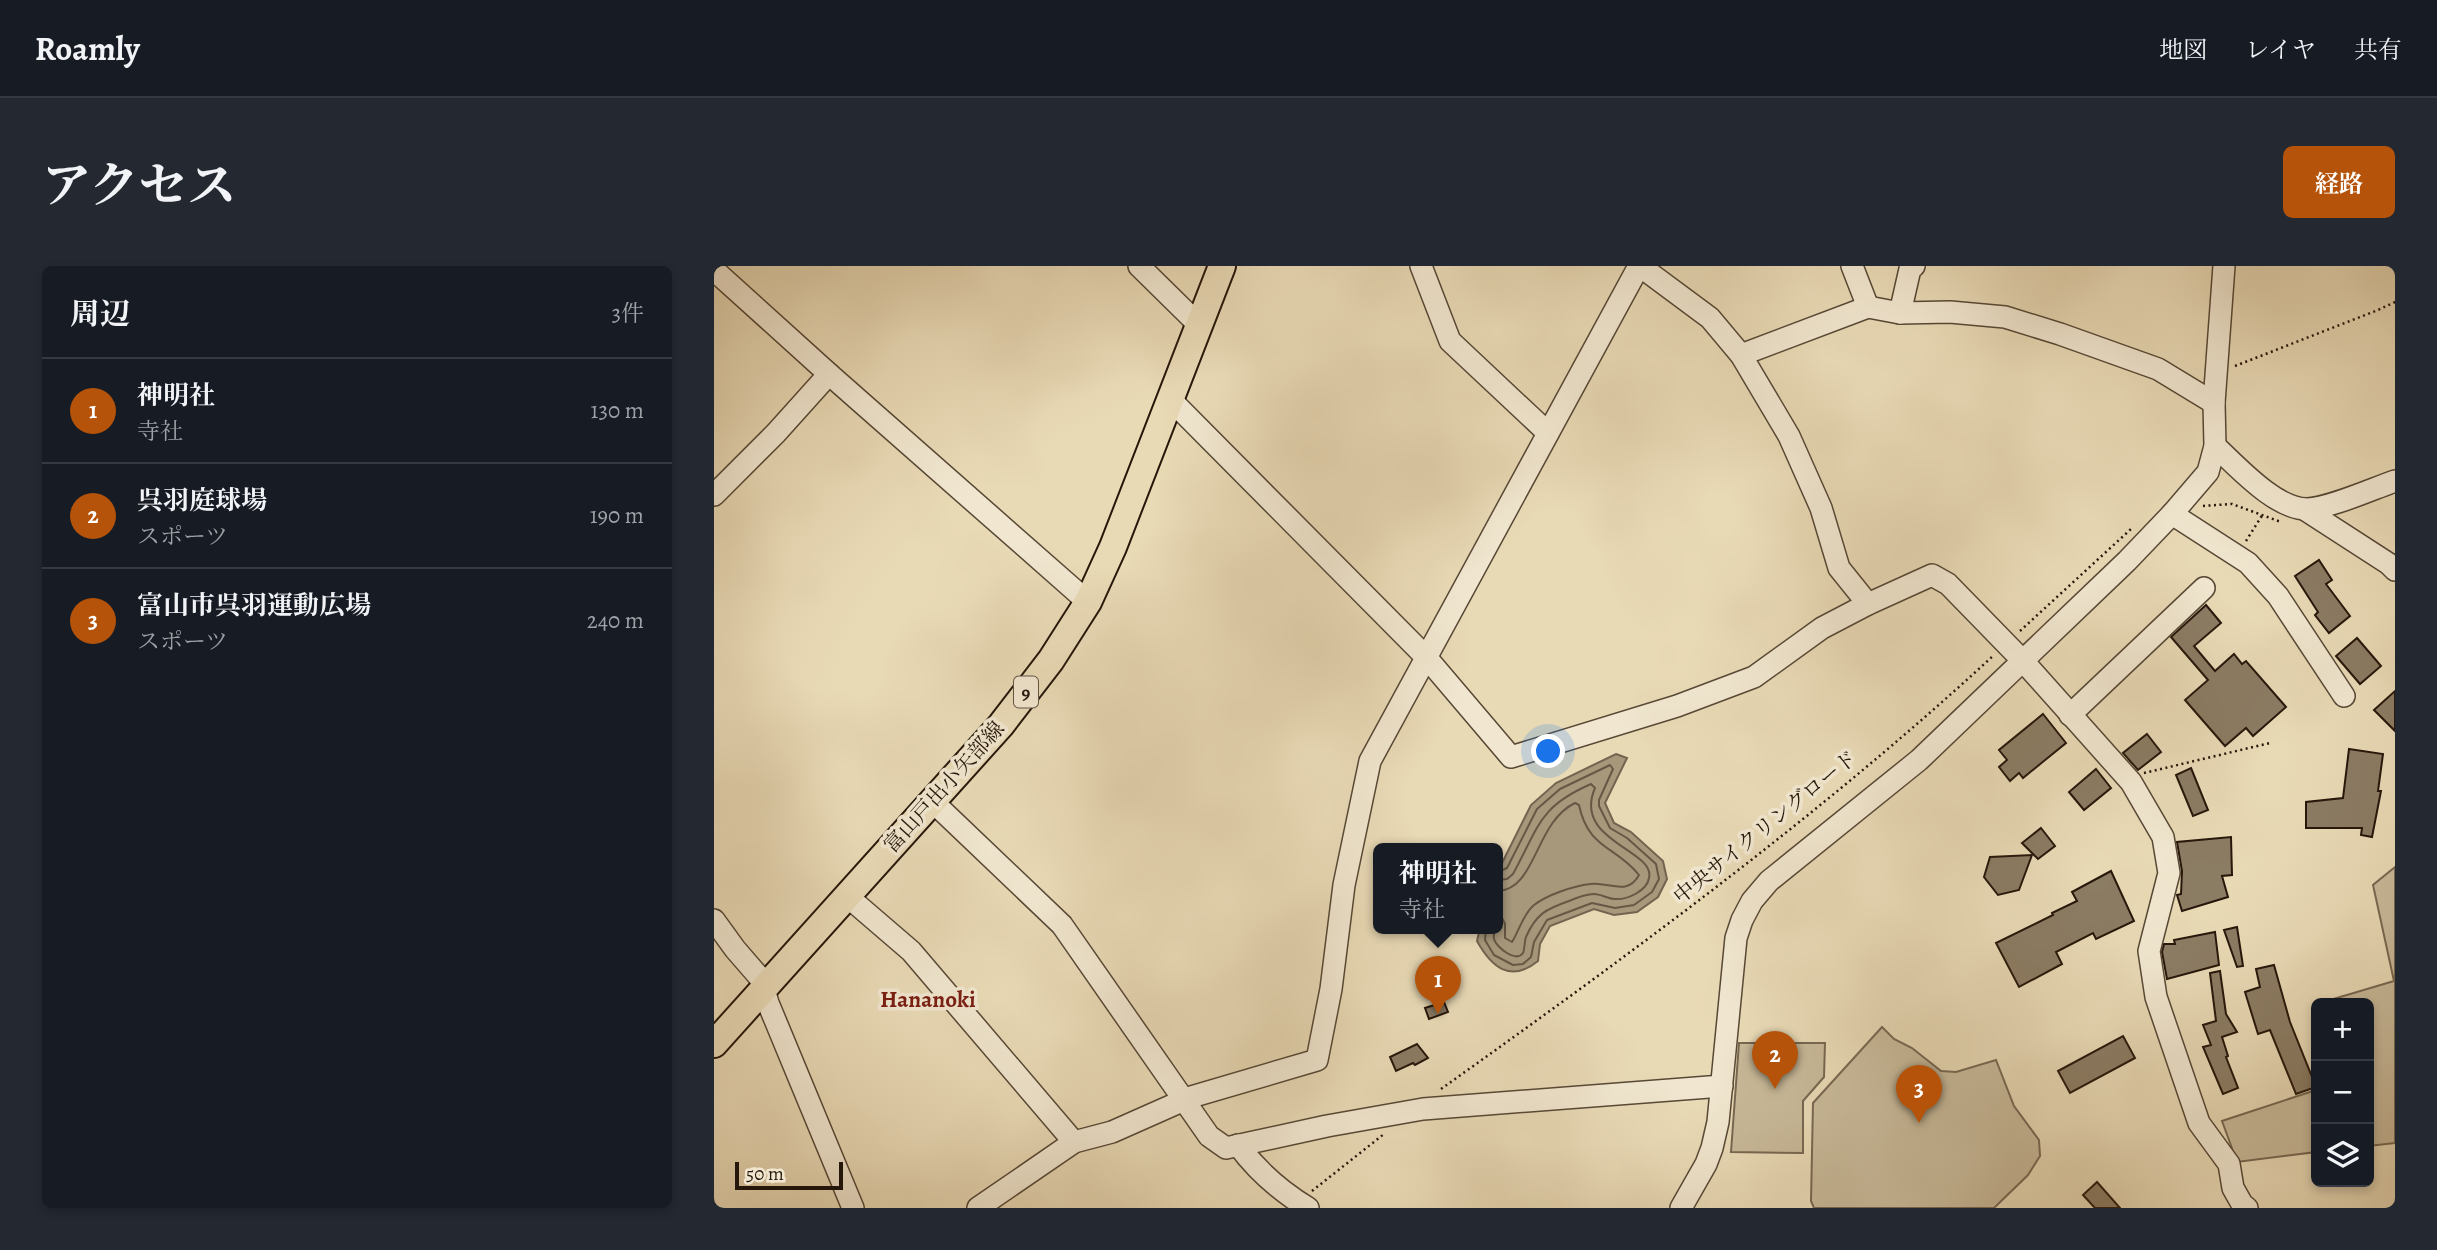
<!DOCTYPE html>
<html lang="ja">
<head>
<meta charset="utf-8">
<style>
  :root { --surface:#171b24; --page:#242831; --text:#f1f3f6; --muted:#9ea1a6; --line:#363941; --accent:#b45309 }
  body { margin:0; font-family:Alegreya,"Noto Serif JP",serif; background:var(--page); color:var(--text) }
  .controls { position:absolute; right:21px; bottom:21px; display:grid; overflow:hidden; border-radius:10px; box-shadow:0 4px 10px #0003 }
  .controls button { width:63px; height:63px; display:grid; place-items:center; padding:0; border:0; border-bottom:2px solid var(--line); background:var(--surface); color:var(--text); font:35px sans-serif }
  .scale { position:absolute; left:21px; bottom:18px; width:108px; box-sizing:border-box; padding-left:7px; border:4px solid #26170b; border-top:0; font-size:19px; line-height:24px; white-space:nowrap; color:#26170b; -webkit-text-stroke:5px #f1e7d0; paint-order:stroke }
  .you { position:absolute; left:835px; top:486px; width:24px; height:24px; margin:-18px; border:5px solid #fff; border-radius:50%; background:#1a73e8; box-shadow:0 0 0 10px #1a73e833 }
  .badge { display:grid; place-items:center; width:46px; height:46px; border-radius:50%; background:var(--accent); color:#fff; font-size:23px; font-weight:700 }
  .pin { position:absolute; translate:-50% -58px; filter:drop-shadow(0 2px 4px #0008) }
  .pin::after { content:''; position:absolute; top:37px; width:24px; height:21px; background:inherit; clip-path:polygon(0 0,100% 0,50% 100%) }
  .popup { position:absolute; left:659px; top:577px; width:130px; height:91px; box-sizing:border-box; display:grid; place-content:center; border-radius:10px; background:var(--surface); filter:drop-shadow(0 2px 5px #0005); font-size:23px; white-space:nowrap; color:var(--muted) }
  .popup b { font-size:26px; color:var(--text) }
  .popup::after { content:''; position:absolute; left:50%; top:100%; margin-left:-14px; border:14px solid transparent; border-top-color:var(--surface) }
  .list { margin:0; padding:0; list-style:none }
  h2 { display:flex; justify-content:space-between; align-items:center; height:91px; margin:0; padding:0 28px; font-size:30px }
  h2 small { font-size:23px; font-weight:400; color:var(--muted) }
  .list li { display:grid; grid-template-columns:46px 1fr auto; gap:21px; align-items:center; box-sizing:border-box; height:105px; padding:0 28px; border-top:2px solid var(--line) }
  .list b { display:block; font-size:26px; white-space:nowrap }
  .list p { margin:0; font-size:23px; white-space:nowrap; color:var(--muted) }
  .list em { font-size:23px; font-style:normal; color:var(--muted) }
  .icon { flex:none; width:38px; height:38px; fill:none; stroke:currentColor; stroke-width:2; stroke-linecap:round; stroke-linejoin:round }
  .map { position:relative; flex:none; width:1681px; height:942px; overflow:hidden; border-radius:10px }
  header { display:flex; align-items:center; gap:42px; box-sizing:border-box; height:98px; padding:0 35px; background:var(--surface); border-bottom:2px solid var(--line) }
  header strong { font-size:33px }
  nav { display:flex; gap:38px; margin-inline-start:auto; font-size:24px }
  .intro { display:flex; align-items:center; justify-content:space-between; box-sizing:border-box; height:168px; padding:0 42px }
  h1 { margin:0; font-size:49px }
  .button { padding:18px 32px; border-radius:10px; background:var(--accent); color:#fff; font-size:24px; font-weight:700 }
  main { display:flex; gap:42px; padding:0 42px }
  aside { flex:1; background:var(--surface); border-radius:10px; box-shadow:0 4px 10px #0003 }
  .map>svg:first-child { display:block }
  .green { fill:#c8b999; stroke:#776852; stroke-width:2 }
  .water { fill:#a7987c; stroke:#73644f; stroke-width:2 }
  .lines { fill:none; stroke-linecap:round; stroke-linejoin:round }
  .shore { stroke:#665844; stroke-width:2 }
  .building { fill:#8b7c64; stroke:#26170b; stroke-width:2 }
  .minor-casing { stroke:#574836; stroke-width:24 }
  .major-casing { stroke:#26170b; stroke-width:30 }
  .path { stroke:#26170b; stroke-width:2.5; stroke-dasharray:2 3.5; stroke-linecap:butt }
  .minor { stroke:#f1e7d0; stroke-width:21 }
  .major { stroke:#e9dab6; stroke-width:26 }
  .labels { text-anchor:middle; stroke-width:7; stroke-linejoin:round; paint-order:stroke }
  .shield { fill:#f1e7d0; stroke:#635546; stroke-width:2 }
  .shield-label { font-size:19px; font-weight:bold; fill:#26170b }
  .street-label { font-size:21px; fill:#26170b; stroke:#f1e7d0 }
  .neighbourhood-label { font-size:23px; font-weight:bold; fill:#7a1f14; stroke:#f1e7d0 }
</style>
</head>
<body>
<header>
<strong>Roamly</strong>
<nav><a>地図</a><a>レイヤ</a><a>共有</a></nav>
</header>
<div class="intro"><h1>アクセス</h1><a class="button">経路</a></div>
<main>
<aside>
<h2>周辺<small>3件</small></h2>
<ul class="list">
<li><span class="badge">1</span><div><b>神明社</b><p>寺社</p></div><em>130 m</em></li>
<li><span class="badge">2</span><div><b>呉羽庭球場</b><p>スポーツ</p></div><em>190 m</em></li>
<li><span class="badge">3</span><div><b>富山市呉羽運動広場</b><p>スポーツ</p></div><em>240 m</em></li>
</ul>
</aside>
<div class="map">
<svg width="1681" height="942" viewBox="0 0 1681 942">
  <rect width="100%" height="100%" fill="#e9dab6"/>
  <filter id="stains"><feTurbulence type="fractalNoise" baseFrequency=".00286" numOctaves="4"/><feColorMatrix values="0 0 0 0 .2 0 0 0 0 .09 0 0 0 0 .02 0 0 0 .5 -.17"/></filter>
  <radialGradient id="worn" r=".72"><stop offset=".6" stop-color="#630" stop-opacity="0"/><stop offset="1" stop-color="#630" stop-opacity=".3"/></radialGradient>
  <!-- green -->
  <g class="green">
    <polygon points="1681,601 1681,877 1655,880 1655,737 1606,737 1680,715 1659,619"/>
    <polygon points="1168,761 1180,773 1198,782 1227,805 1242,806 1282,794 1300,840 1325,874 1326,890 1314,909 1280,942 1100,942 1097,935 1099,837"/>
    <polygon points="1025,777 1111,777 1110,811 1089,835 1089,887 1017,886"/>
    <polygon points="1602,824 1602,886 1523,896 1508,855"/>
  </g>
  <!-- water -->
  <path class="water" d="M902,488l11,4 -22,45 9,20 17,9 32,29 4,18 -9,18 -21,15 -23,3 -20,-6 -44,17 -10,18 -2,17c-27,22 -46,7 -61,-20l3,-13h18v-57l33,-66 25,-22z"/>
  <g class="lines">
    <!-- shore -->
    <g class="shore">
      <path d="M784,625c38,-1 37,-69 77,-88l4,2c9,44 37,41 60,70 -12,22 -31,6 -49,9 -17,2 -43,11 -56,21 -11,9 -15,26 -22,37l-7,-4v-14l-7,-14"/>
      <polyline points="772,662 771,674 780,689 799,699 809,698 817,691 820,676 833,654 878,637 901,642 920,639 938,626 945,613 942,598 913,572 896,562 885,540 885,534 899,503 896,499 846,523 823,543 793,602 784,606"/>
      <path d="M781,662c0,4 -2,7 -1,11 2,8 22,24 29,14 2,-4 1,-11 3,-16 10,-23 20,-28 43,-36 7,-3 17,-7 25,-7 7,0 14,5 21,5 12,1 32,-8 34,-21 7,-28 -77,-37 -54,-90l-4,-4c-53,23 -52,43 -78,90l-6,5 -9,1"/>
    </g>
  </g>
  <!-- building -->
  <g class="building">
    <polygon points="1605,294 1618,314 1612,318 1636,350 1615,367 1601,349 1604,346 1581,310"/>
    <polygon points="1492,339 1507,357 1480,380 1501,405 1520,388 1528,398 1532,395 1572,441 1539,470 1532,462 1511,480 1471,434 1494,414 1457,371"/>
    <polygon points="1643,372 1667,400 1646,418 1622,390"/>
    <polygon points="1681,425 1681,465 1660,444"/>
    <polygon points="1329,448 1352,477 1309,512 1305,507 1296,515 1285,501 1293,494 1285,484"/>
    <polygon points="1433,468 1447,486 1424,504 1409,487"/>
    <polygon points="1635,483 1669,488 1664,525 1667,525 1658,571 1647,569 1648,562 1592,562 1592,536 1629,532"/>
    <polygon points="1477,502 1494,544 1479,550 1462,509"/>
    <polygon points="1382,503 1397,522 1370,544 1355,526"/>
    <polygon points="1327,562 1341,580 1324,593 1308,577"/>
    <polygon points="1517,571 1518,609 1508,610 1514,631 1468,645 1463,629 1467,628 1468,605 1463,576"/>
    <polygon points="1318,589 1305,624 1284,629 1270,611 1276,591"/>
    <polygon points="1397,605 1420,655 1382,673 1379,667 1342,686 1348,698 1305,721 1282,677 1339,649 1338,647 1363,635 1358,626"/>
    <polygon points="1523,661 1529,700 1523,701 1510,664"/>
    <polygon points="1501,666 1505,699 1453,713 1448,686 1450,678 1461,678 1460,674"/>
    <polygon points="1560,699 1576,756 1602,821 1582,828 1556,764 1544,768 1531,726 1546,721 1542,703"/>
    <polygon points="1506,705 1512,748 1523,766 1508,771 1514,790 1512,791 1524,822 1509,828 1489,781 1497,779 1489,759 1502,755 1496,707"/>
    <polygon points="730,736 734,746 715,753 711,742"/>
    <polygon points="1409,770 1421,792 1356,827 1344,805"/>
    <polygon points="703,778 714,792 701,799 699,797 682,805 676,791"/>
    <polygon points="1383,916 1406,942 1381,942 1369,929"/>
  </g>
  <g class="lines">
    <!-- minor casing -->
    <g class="minor-casing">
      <g id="minor">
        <polyline points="425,0 485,59"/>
        <polyline points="707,0 736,75 834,167"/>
        <polyline points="926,0 996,52 1027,89 1075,170 1107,242 1125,302 1154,338"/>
        <polyline points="1138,0 1154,41"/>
        <polyline points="1200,0 1196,3 1186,47 1236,46 1291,51 1346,68 1444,103 1500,137"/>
        <polyline points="0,4 115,108 374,336"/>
        <polyline points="1027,89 1154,41 1186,47"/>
        <polyline points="455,132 712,391 797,491 963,440 1040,411 1108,362 1154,338 1218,309 1234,318 1309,395 1417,516 1449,571 1455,607 1435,685 1442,731 1485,857 1515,898 1519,922 1528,938 1533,942"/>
        <path d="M1501,180c22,20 60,63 92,63 23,-1 65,-20 88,-28"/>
        <polyline points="0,229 62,167 115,108"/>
        <polyline points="1590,243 1675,298 1681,304"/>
        <polyline points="1458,248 1534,297 1564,330 1630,430"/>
        <polyline points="1356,449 1490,322"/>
        <polyline points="217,534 348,659 495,870 512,882 613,860 709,843 1008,820"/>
        <polyline points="133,630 197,685 360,876"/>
        <polyline points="0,654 21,683 47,713 54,737 139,942"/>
        <path d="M524,879c20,27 42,46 70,63"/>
        <polyline points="264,942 360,876 398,866 477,831 603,794 617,723 630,619 656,495 925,0"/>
        <polyline points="967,942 992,898 998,882 1004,856 1022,672 1028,654 1038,635 1055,615 1205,494 1413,295 1458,248 1494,206 1501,180 1500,137 1510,0"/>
      </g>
    </g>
    <!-- major casing -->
    <g class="major-casing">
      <polyline id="major" points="0,778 287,459 337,394 374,336 399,281 508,0"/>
    </g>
    <!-- path -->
    <g class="path">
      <polyline points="1521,100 1664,44 1681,36"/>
      <polyline points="1489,240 1518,238 1567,256"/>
      <polyline points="1532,275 1549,248"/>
      <polyline points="1306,365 1417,263"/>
      <polyline points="1430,507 1556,477"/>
      <path d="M727,823c191,-136 381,-275 553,-434"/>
      <polyline points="598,925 670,868"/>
    </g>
    <!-- minor -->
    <use href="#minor" class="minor"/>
    <!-- major -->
    <use href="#major" class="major"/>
  </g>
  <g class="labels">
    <!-- shield labels -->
    <rect class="shield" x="300" y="410.5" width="24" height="31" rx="5"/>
    <g class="shield-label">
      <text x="312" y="433">9</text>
    </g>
    <!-- street labels -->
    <g class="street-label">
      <text transform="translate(230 521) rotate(-48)" y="7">富山戸出小矢部線</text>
      <text transform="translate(1051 561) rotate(-39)" y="7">中央サイクリングロード</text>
    </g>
    <!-- neighbourhood labels -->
    <g class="neighbourhood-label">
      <text x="214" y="741">Hananoki</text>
    </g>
  </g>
  <rect width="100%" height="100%" filter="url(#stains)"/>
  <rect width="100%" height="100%" fill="url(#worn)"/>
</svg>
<div class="controls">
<button>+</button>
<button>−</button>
<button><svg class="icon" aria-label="layers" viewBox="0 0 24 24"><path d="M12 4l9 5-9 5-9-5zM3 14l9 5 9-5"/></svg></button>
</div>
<div class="scale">50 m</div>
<div class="you"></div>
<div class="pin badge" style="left:724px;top:748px">1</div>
<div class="popup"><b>神明社</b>寺社</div>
<div class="pin badge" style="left:1061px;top:823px">2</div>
<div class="pin badge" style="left:1205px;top:857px">3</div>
</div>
</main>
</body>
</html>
